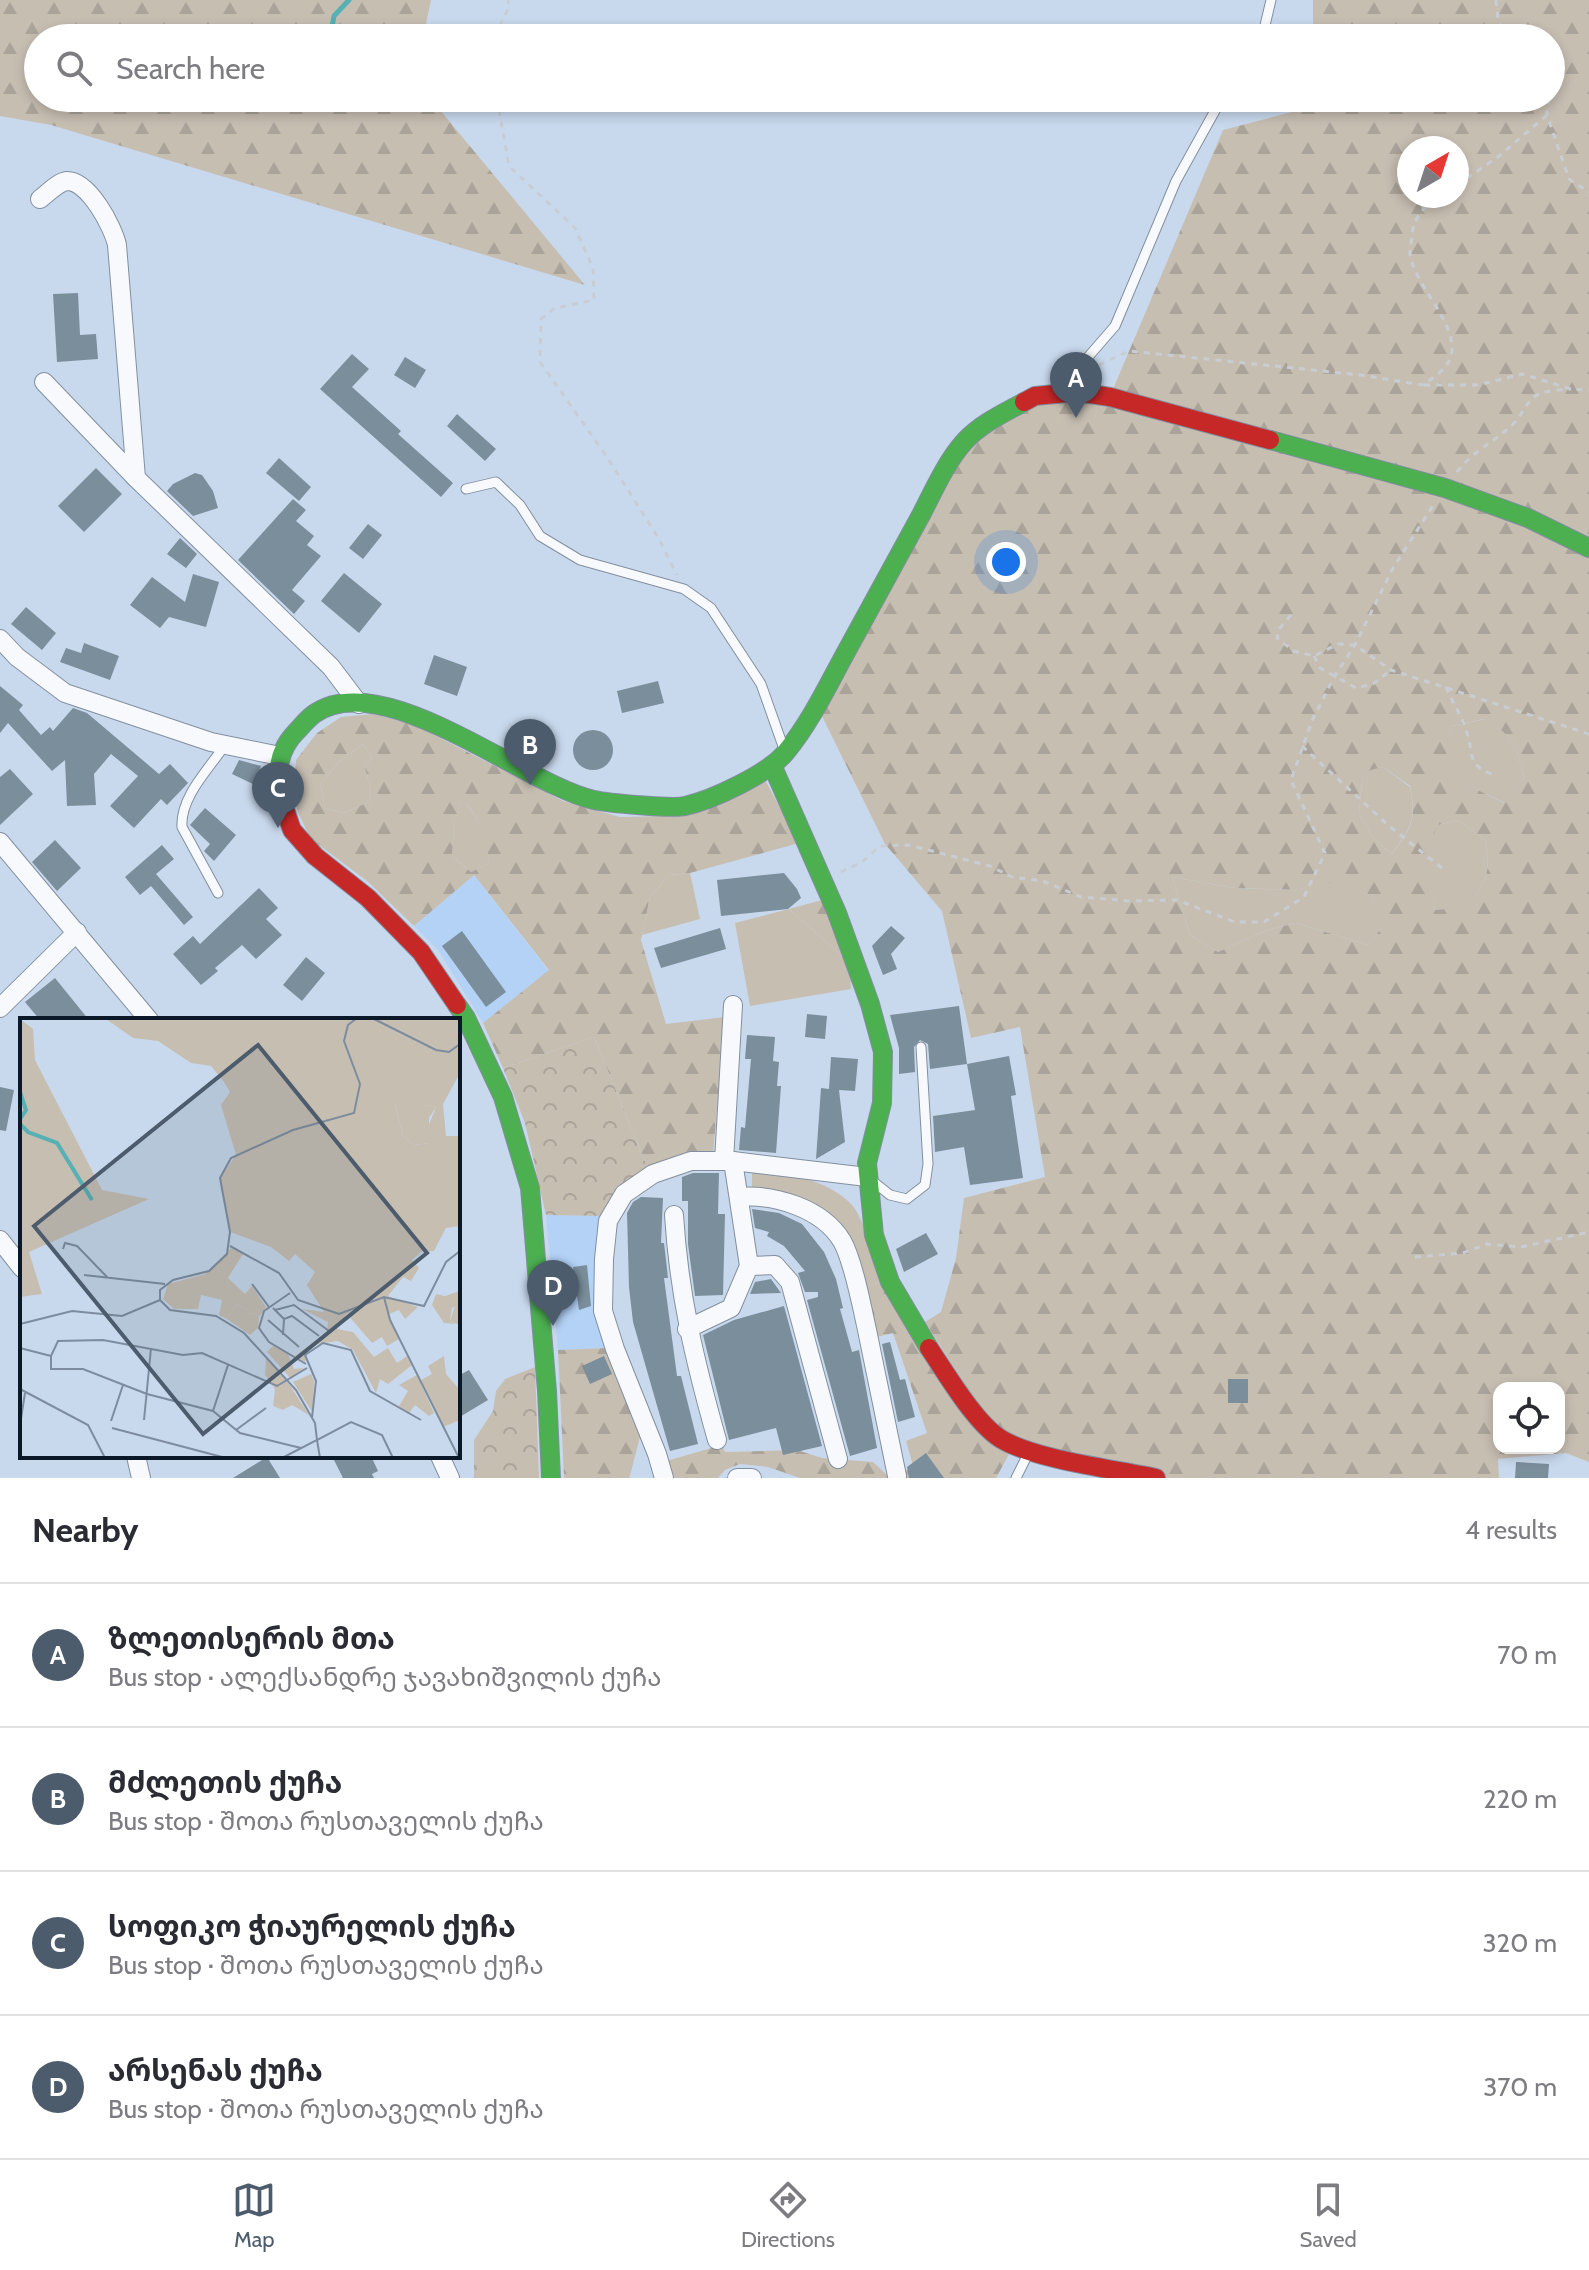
<!DOCTYPE html>
<html lang="en">
<head>
<meta charset="utf-8">
<style>
  :root { --surface:#fff; --page:#f7f7f7; --text:#2b2b33; --muted:#7c7c81; --line:#e1e1e2; --accent:#4d5c6d }
  body { margin:0; font-family:Cabin,"Noto Sans Georgian",sans-serif; background:var(--page); color:var(--text) }
  .controls { position:absolute; right:24px; bottom:24px; display:grid; overflow:hidden; border-radius:16px; box-shadow:0 4px 12px #0003 }
  .controls button { width:72px; height:72px; display:grid; place-items:center; padding:0; border:0; border-bottom:2px solid var(--line); background:var(--surface); color:var(--text); font:40px sans-serif }
  .compass { position:absolute; left:1397px; top:136px; width:72px; height:72px; border-radius:50%; background:var(--surface); box-shadow:0 4px 12px #0003; rotate:39deg }
  .you { position:absolute; left:1006px; top:562px; width:28px; height:28px; margin:-20px; border:6px solid #fff; border-radius:50%; background:#1a73e8; box-shadow:0 0 0 12px #1a73e833 }
  .badge { display:grid; place-items:center; width:52px; height:52px; border-radius:50%; background:var(--accent); color:#fff; font-size:26px; font-weight:700 }
  .pin { position:absolute; translate:-50% -66px; filter:drop-shadow(0 2px 4px #0008) }
  .pin::after { content:''; position:absolute; top:42px; width:28px; height:24px; background:inherit; clip-path:polygon(0 0,100% 0,50% 100%) }
  .list { margin:0; padding:0; list-style:none }
  h2 { display:flex; justify-content:space-between; align-items:center; height:104px; margin:0; padding:0 32px; font-size:34px }
  h2 small { font-size:26px; font-weight:400; color:var(--muted) }
  .list li { display:grid; grid-template-columns:52px 1fr auto; gap:24px; align-items:center; box-sizing:border-box; height:144px; padding:0 32px; border-top:2px solid var(--line) }
  .list b { display:block; font-size:30px; white-space:nowrap }
  .list p { margin:0; font-size:26px; white-space:nowrap; color:var(--muted) }
  .list em { font-size:26px; font-style:normal; color:var(--muted) }
  .icon { flex:none; width:44px; height:44px; fill:none; stroke:currentColor; stroke-width:2; stroke-linecap:round; stroke-linejoin:round }
  .map { position:relative; flex:none; width:1589px; height:1478px; overflow:hidden }
  .search { position:absolute; background:var(--surface); box-shadow:0 4px 12px #0003; left:24px; right:24px; top:24px; height:88px; display:flex; align-items:center; gap:20px; box-sizing:border-box; padding:0 28px; border-radius:44px; color:var(--muted); font-size:30px }
  .sheet { height:680px; background:var(--surface) }
  nav { display:flex; justify-content:space-around; align-items:center; box-sizing:border-box; height:112px; border-top:2px solid var(--line); background:var(--surface); font-size:22px; color:var(--muted) }
  nav a { display:grid; justify-items:center; gap:4px }
  nav .on { color:var(--accent) }
  .map>svg:first-child { display:block }
  .built { fill:#b3d2f6 }
  .green { fill:#c7beb2 }
  .forest { fill:url(#forest-firs); fill-rule:evenodd }
  .park { fill:url(#park-crowns) }
  .lines { fill:none; stroke-linecap:round; stroke-linejoin:round }
  .stream { stroke:#57b0b4; stroke-width:5 }
  .building { fill:#7b8e9c }
  .lane-casing { stroke:#828f9f; stroke-width:11 }
  .street-casing { stroke:#828f9f; stroke-width:20 }
  .fast-casing { stroke:#828f9f; stroke-width:20 }
  .jam-casing { stroke:#828f9f; stroke-width:20 }
  .path { stroke:#c8cdd4; stroke-width:3; stroke-dasharray:6 6; stroke-linecap:butt }
  .lane { stroke:#f7f9fc; stroke-width:9 }
  .street { stroke:#f7f9fc; stroke-width:18 }
  .fast { stroke:#4caf50; stroke-width:18 }
  .jam { stroke:#c62828; stroke-width:18 }
  .inset-river { fill:none; stroke:#57b0b4; stroke-width:4 }
  .inset-road { fill:none; stroke:#7d8c9e; stroke-width:2 }
  .view { fill:#4d5c6d; fill-opacity:0.15; stroke:#4d5c6d; stroke-width:4 }
  .inset-edge { fill:none; stroke:#0a1828; stroke-width:4 }
</style>
</head>
<body>
<div class="map">
<svg width="1589" height="1478" viewBox="0 0 1589 1478">
  <defs>
    <pattern id="forest-firs" width="22" height="20" patternUnits="userSpaceOnUse" patternTransform="scale(2)"><rect width="22" height="20" fill="#c7beb2"/><path d="M5 1l3.5 6h-7zM16 11l3.5 6h-7z" fill="#aaa399"/></pattern>
    <pattern id="park-crowns" width="20" height="18" patternUnits="userSpaceOnUse" patternTransform="scale(2)"><rect width="20" height="18" fill="#c7beb2"/><path d="M2 6a3 3 0 1 1 6 0M12 15a3 3 0 1 1 6 0" fill="none" stroke="#aaa399"/></pattern>
  </defs>
  <rect width="100%" height="100%" fill="#c9d9ed"/>
  <!-- built -->
  <g class="built">
    <polygon points="473,874 549,971 483,1023 438,950 414,926"/>
    <polygon points="546,1215 603,1216 608,1348 558,1350"/>
  </g>
  <!-- green -->
  <g class="green">
    <path d="M1485,719c31,19 30,24 39,58l-19,26 -48,-23 -15,-36 10,-18z"/>
    <polygon points="363,744 372,757 365,768 370,786 371,801 344,813 325,808 320,784 340,761"/>
    <path d="M1383,767l27,20c6,35 2,38 -18,67l-19,-16 -14,-26 4,-41z"/>
    <path d="M461,798c21,24 24,33 28,65l-18,9 -19,-16 2,-31z"/>
    <path d="M1458,820l27,20c6,36 2,38 -18,68l-32,2 -14,-51 17,-34z"/>
    <polygon points="690,873 700,919 642,935 650,897 669,875"/>
    <polygon points="1172,877 1235,888 1299,890 1323,880 1372,895 1389,920 1368,945 1296,923 1267,930 1218,952 1190,935"/>
    <polygon points="789,909 850,963 851,989 750,1006 735,923"/>
    <path d="M752,1168c33,5 76,11 100,37 14,16 22,57 29,77l-22,7 -16,-53 -91,-47z"/>
  </g>
  <!-- forest -->
  <g class="forest">
    <polygon points="0,0 431,0 423,38 38,38 38,98 430,98 585,285 51,125 0,116"/>
    <path d="M1313,0h276v1462l-23,-9 -68,6 1,19h-343l-157,-40 -74,-116 16,-10 15,-54 8,-60 81,-21 -25,-150 -49,11 -29,-127 -57,-67 -68,-138 147,-264 71,-46h75l113,-266 80,-21 2,-11h246v-60h-238zM1409,148h48v48h-48zM1484,719c32,19 31,24 40,58l-20,26 -46,-23 -15,-36 9,-18zM1383,767l27,19c6,34 3,40 -18,68l-19,-16 -14,-26 4,-40zM1458,820l27,20c6,36 2,38 -18,67l-32,3 -13,-51 16,-34zM1172,877l63,11 64,2 24,-9 49,14 16,25 -20,25 -72,-22 -29,7 -49,22 -28,-17zM1499,1388h60v60h-60z"/>
    <path d="M373,714l42,11 148,76 57,16 45,-1 99,-38 35,65 -109,30 -21,2 -19,22 -9,43 25,84 59,-7 -12,136h-27l-38,16 -54,-132 -91,31 -20,-45 66,-53 -75,-95 -60,51 -47,-45 -56,-42 -13,-26 -4,-24 2,-29 10,-13 11,-14 24,-16zM363,744l9,13 -7,11 5,18 1,15 -27,12 -19,-5 -5,-24 20,-23zM461,799c20,18 24,37 28,64l-18,9 -19,-16 2,-31z"/>
    <polygon points="826,899 850,963 789,909"/>
    <polygon points="881,1282 1012,1449 996,1478 800,1478 768,1467 740,1464 725,1470 718,1478 672,1478 666,1461 722,1445 725,1452 797,1450 822,1458 873,1462 886,1474 914,1469 906,1441 927,1433 893,1333 873,1338 859,1289"/>
    <polygon points="608,1348 642,1429 631,1472 629,1478 564,1478 558,1350"/>
  </g>
  <!-- park -->
  <g class="park">
    <polygon points="594,1037 648,1169 603,1216 546,1215 525,1123 503,1068"/>
    <polygon points="535,1367 539,1478 474,1478 474,1440 493,1411 496,1391 505,1379"/>
  </g>
  <g class="lines">
    <!-- stream -->
    <polyline class="stream" points="330,38 334,16 349,0"/>
  </g>
  <!-- building -->
  <g class="building">
    <polygon points="78,293 80,335 96,334 98,359 57,362 53,294"/>
    <polygon points="352,354 369,369 352,387 401,431 398,434 453,483 441,497 320,389"/>
    <polygon points="405,357 426,370 415,388 394,375"/>
    <polygon points="457,414 496,449 485,461 447,426"/>
    <polygon points="279,458 311,487 299,501 266,473"/>
    <polygon points="96,468 122,494 84,532 58,506"/>
    <polygon points="195,473 202,475 213,491 218,508 193,516 167,491 173,484"/>
    <polygon points="293,499 306,510 296,521 314,536 307,545 321,556 292,590 305,601 294,614 238,560"/>
    <polygon points="368,524 382,535 363,559 349,548"/>
    <polygon points="180,538 197,554 186,568 167,554"/>
    <polygon points="344,573 382,604 359,633 321,601"/>
    <polygon points="193,574 219,582 206,627 169,617 160,628 130,605 152,577 185,602"/>
    <polygon points="26,607 56,633 42,650 11,624"/>
    <polygon points="84,643 119,656 110,680 60,662 66,648 81,653"/>
    <polygon points="434,655 467,667 457,696 424,684"/>
    <polygon points="658,681 664,703 622,713 617,691"/>
    <polygon points="0,686 23,705 19,710 41,735 50,727 53,731 73,708 87,713 159,774 170,764 188,783 167,805 161,799 134,828 110,806 138,776 111,754 94,774 96,805 67,806 65,760 52,771 8,723 0,733"/>
    <circle cx="593" cy="750" r="20"/>
    <polygon points="239,760 261,766 253,784 232,774"/>
    <polygon points="10,769 33,794 0,825 0,777"/>
    <polygon points="205,808 236,835 214,861 204,851 210,844 190,825"/>
    <polygon points="55,840 81,868 57,891 32,862"/>
    <polygon points="162,845 174,859 156,874 193,917 184,925 151,886 140,895 125,877"/>
    <polygon points="784,873 797,889 801,898 788,909 721,916 717,880"/>
    <polygon points="259,888 278,908 266,919 282,935 256,959 242,945 215,968 218,971 201,985 173,954 193,936 200,944"/>
    <polygon points="891,926 905,938 891,954 897,969 883,975 872,946"/>
    <polygon points="720,928 726,949 661,968 654,948"/>
    <polygon points="462,931 506,992 486,1007 442,946"/>
    <polygon points="306,957 325,973 302,1001 283,985"/>
    <polygon points="55,978 89,1020 40,1020 25,1002"/>
    <polygon points="959,1006 967,1064 930,1069 928,1044 920,1040 914,1047 915,1072 899,1074 899,1048 890,1015"/>
    <polygon points="807,1014 827,1016 825,1039 805,1037"/>
    <polygon points="747,1035 775,1037 773,1061 779,1062 777,1086 781,1086 776,1153 739,1150 741,1127 745,1128 751,1059 745,1059"/>
    <polygon points="1009,1056 1016,1095 1011,1096 1023,1178 970,1185 964,1147 935,1152 933,1116 975,1110 967,1064"/>
    <polygon points="831,1057 858,1059 855,1091 839,1090 845,1142 816,1159 821,1088 829,1089"/>
    <polygon points="0,1087 14,1090 6,1131 0,1130"/>
    <polygon points="693,1173 719,1173 718,1214 725,1214 723,1295 695,1296 688,1244 688,1201 682,1201 682,1177"/>
    <polygon points="641,1197 663,1198 661,1243 664,1243 668,1278 664,1278 677,1376 681,1376 698,1444 670,1451 633,1322 629,1287 627,1213 633,1202"/>
    <polygon points="752,1209 779,1213 802,1224 824,1252 836,1279 843,1308 840,1309 852,1352 859,1350 877,1448 850,1456 807,1300 818,1297 818,1292 805,1292 798,1273 805,1271 784,1246 767,1236 769,1232 755,1228"/>
    <polygon points="926,1233 938,1254 904,1272 896,1249"/>
    <polygon points="587,1265 591,1306 579,1310 573,1267"/>
    <polygon points="771,1279 781,1293 750,1294 755,1282"/>
    <polygon points="784,1306 822,1446 783,1455 776,1428 729,1440 703,1335 734,1320"/>
    <polygon points="890,1342 900,1380 905,1379 915,1417 898,1422 882,1344"/>
    <polygon points="604,1356 612,1374 590,1384 582,1366"/>
    <polygon points="469,1370 488,1400 458,1418 458,1376"/>
    <rect x="1228" y="1379" width="20" height="24"/>
    <polygon points="926,1453 944,1478 909,1478 907,1467"/>
    <polygon points="332,1456 371,1456 378,1471 372,1474 374,1478 343,1478"/>
    <polygon points="267,1457 280,1478 233,1478"/>
    <polygon points="1516,1462 1549,1464 1548,1478 1515,1478"/>
  </g>
  <g class="lines">
    <!-- lane casing -->
    <g class="lane-casing">
      <g id="lane">
        <polyline points="1262,38 1271,0"/>
        <polyline points="1060,384 1068,380 1115,326 1176,181 1222,98"/>
        <polyline points="466,489 496,482 520,505 540,536 580,560 684,589 711,608 761,684 784,749"/>
        <path d="M218,893l-36,-66c-2,-30 27,-58 43,-82"/>
        <polyline points="875,1183 890,1195 907,1199 925,1185 928,1164 921,1047"/>
        <polyline points="1016,1478 1028,1454"/>
      </g>
    </g>
    <!-- street casing -->
    <g class="street-casing">
      <g id="street">
        <path d="M40,199c8,-6 18,-17 27,-18 22,0 46,46 50,64l19,233"/>
        <polyline points="44,382 136,478 331,667 359,704"/>
        <polyline points="0,639 17,657 65,693 211,742 280,756"/>
        <polyline points="0,842 149,1020"/>
        <polyline points="0,1008 77,932"/>
        <polyline points="724,1161 733,1005"/>
        <path d="M739,1197c35,-3 83,11 103,44 11,19 20,66 25,89 10,49 20,97 30,146"/>
        <path d="M674,1215c5,81 21,147 43,225"/>
        <polyline points="0,1240 22,1268"/>
        <polyline points="749,1266 775,1265 790,1282 838,1459"/>
        <polyline points="687,1329 731,1308 749,1266 733,1161"/>
        <polyline points="136,1456 141,1478"/>
        <polyline points="440,1456 450,1478"/>
        <polyline points="664,1478 657,1454 615,1349 603,1311 604,1259 608,1221 624,1194 653,1174 691,1161 733,1161 867,1177"/>
        <polyline points="737,1478 752,1478"/>
      </g>
    </g>
    <!-- fast casing -->
    <g class="fast-casing">
      <g id="fast">
        <polyline points="1270,440 1445,488 1528,518 1589,548"/>
        <polyline points="772,765 837,913 870,1004 883,1052 882,1103 867,1163 874,1235 890,1282 929,1348"/>
        <path d="M283,804c-9,-25 -6,-53 13,-72 6,-6 11,-13 18,-18 68,-49 211,71 280,86 13,3 80,9 91,6 27,-6 83,-32 101,-54 24,-29 41,-65 59,-98 25,-46 51,-93 76,-139 12,-23 25,-53 43,-73 16,-18 40,-29 60,-40"/>
        <polyline points="457,1005 466,1018 503,1097 530,1188 547,1391 551,1478"/>
      </g>
    </g>
    <!-- jam casing -->
    <g class="jam-casing">
      <g id="jam">
        <polyline points="1024,402 1035,396 1077,392 1110,397 1270,440"/>
        <polyline points="283,804 292,830 315,856 368,898 421,952 457,1005"/>
        <path d="M929,1348c17,25 46,75 72,91 35,21 113,30 155,39"/>
      </g>
    </g>
    <!-- path -->
    <g class="path">
      <polyline points="1496,0 1498,20 1507,38"/>
      <polyline points="502,38 501,23 509,7 508,0"/>
      <polyline points="497,98 509,166 575,228 593,268 594,300 555,308 541,319 540,362 607,457 659,539 677,575"/>
      <polyline points="1548,98 1547,115 1569,179 1589,192"/>
      <polyline points="1457,185 1498,157 1547,115"/>
      <path d="M1099,365l30,-14 232,24 61,10c10,-6 21,-13 27,-24 16,-32 -36,-75 -39,-108 0,-6 2,-13 2,-19 2,-17 13,-29 28,-38"/>
      <polyline points="1424,385 1478,385 1522,374 1571,389 1589,390"/>
      <path d="M1457,472c18,-23 38,-30 58,-50 7,-7 11,-19 19,-25 10,-7 26,-7 37,-8"/>
      <polyline points="1291,615 1279,629 1277,638 1294,651 1314,656 1338,644 1355,645 1391,670 1589,734"/>
      <polyline points="1314,656 1320,668 1356,688 1373,684 1391,670"/>
      <path d="M1446,687c6,15 17,31 21,46 8,26 -1,32 30,43"/>
      <polyline points="1302,746 1388,825 1443,869"/>
      <polyline points="841,872 862,862 880,846 909,845 990,866 1012,877 1043,881 1081,897 1129,901 1177,900 1235,922 1264,922 1304,897 1325,853 1291,780 1312,721 1334,677 1355,645 1393,568 1434,504"/>
      <polyline points="1415,1257 1463,1253 1487,1244 1521,1247 1589,1232"/>
    </g>
    <!-- lane -->
    <use href="#lane" class="lane"/>
    <!-- street -->
    <use href="#street" class="street"/>
    <!-- fast -->
    <use href="#fast" class="fast"/>
    <!-- jam -->
    <use href="#jam" class="jam"/>
  </g>
  <!-- overview -->
  <g transform="translate(20 1018)">
    <rect width="440" height="440" fill="#c9d9ed"/>
    <path d="M383,79l33,10 -7,11v25l-15,2 -11,-9 -8,-31zM309,177l6,8 -21,18 -15,-5zM416,276l21,5 3,5 -8,4 -2,13 6,3 -12,-1 -12,-18zM424,338l2,18 14,16v30l-17,7 -7,-16 5,-21 -11,8 -9,-18 11,-6 -4,-8z" fill="#c7beb2"/>
    <path d="M440,0v55l-17,31 3,32h14v90l-14,2 -12,23 -13,1 -9,8 7,8 -8,13 -8,-4 -15,19 30,11 -13,12 -6,-9 -10,4 10,25 -12,7 -5,-9 -10,6 -25,-29 -10,15 16,3 21,25 14,-9 9,15 10,-7 5,9 -24,19 -8,-5 -4,14 -23,-43 -15,-9 -28,4 -5,17 -10,-6 32,-24 1,-10 -26,-13 22,3 -17,-27 8,-13 -20,-18 -6,7 -18,-14 -41,-15 -10,-54 16,-23 -15,-50 9,-13 -6,-10 -13,-16 -20,-3 -33,-22 -25,-3 -27,-19zM383,80l33,9 -10,25 3,11 -15,2 -11,-9 -8,-31zM0,1l13,10 2,31 67,130 47,9 -120,53 13,42 -22,3zM211,230l12,6 -15,24 17,16 7,-8 14,21 -7,10 -23,-13 -9,15 -8,-4 3,-15 -21,-5 -3,14h-24l-11,-10 5,-15 37,-10zM440,254v53l-10,-4 7,-21 -17,-2 19,-7zM253,328l15,8 6,15 10,-1 -13,11 -24,-27zM291,356l3,7 -1,32 -20,-31zM397,357l17,38 -5,3 -14,-11 -6,8 -10,-7 9,-15 -9,-6zM428,365l10,6 -2,9 -20,13 -6,-13z" fill="#c7beb2" fill-rule="evenodd"/>
    <path d="M216,286l23,13 -1,11 -8,7 -23,-16zM246,339l25,30 18,28 -17,-10 -9,5 -10,-4 2,-17 -10,-14z" fill="#c7beb2"/>
    <path class="inset-river" d="M0,74l6,18 -6,9M0,106l8,8 29,11 35,57"/>
    <path class="inset-road" d="M352,0l64,32 13,2 11,-8M210,228l49,27 19,27 41,14 45,-17 40,9 22,-44 14,-11M43,231l2,-6 12,3 31,32M64,257l81,9M232,266l17,23M270,275l-26,18 -5,17 10,14 37,22M364,279l6,23 69,138M253,290l11,11 -1,16M255,292l19,-5 35,26M264,301l8,-3 27,20M248,302l31,27M0,306l52,-13 50,5 38,-16M0,330l31,8M31,338l7,-15 45,-1 80,15 19,-2 75,33 30,-18M31,338v13h32l64,25 66,17 27,22 61,15M0,371l68,36 17,33M193,393l15,-46M292,400l4,-37 -11,-26 18,-12 28,7 19,41 51,29M124,402l7,-72M91,403l12,-36M0,407l5,-32M92,410l114,30M216,412l30,-22M262,440l35,-18 -2,-17 -19,-33 -52,-57 -28,-17 -46,-6 -10,-10v-10l13,-10 36,-9 18,-17 3,-22 -10,-54 11,-20 62,-28 61,-17 6,-29 -16,-43 4,-16 9,-7M300,440l-3,-18 34,-18 31,13 11,23"/>
    <path class="view" d="M238,27l169,208 -224,181 -169,-208z"/>
    <rect width="440" height="440" class="inset-edge"/>
  </g>
</svg>
<div class="controls">
<button><svg class="icon" aria-label="locate" viewBox="0 0 24 24"><circle cx="12" cy="12" r="6"/><path d="M12 2v4M12 18v4M2 12h4M18 12h4"/></svg></button>
</div>
<svg class="compass" viewBox="-18 -18 36 36"><path d="M0-13l5 13h-10z" fill="#e53935"/><path d="M0 13l5-13h-10z" fill="#7c7c81"/></svg>
<div class="you"></div>
<div class="pin badge" style="left:1076px;top:418px">A</div>
<div class="pin badge" style="left:530px;top:785px">B</div>
<div class="pin badge" style="left:278px;top:828px">C</div>
<div class="pin badge" style="left:553px;top:1326px">D</div>
<div class="search"><svg class="icon" aria-label="search" viewBox="0 0 24 24"><circle cx="10" cy="10" r="6"/><path d="M15 15l6 6"/></svg>Search here</div>
</div>
<section class="sheet">
<h2>Nearby<small>4 results</small></h2>
<ul class="list">
<li><span class="badge">A</span><div><b>ზლეთისერის მთა</b><p>Bus stop · ალექსანდრე ჯავახიშვილის ქუჩა</p></div><em>70 m</em></li>
<li><span class="badge">B</span><div><b>მძლეთის ქუჩა</b><p>Bus stop · შოთა რუსთაველის ქუჩა</p></div><em>220 m</em></li>
<li><span class="badge">C</span><div><b>სოფიკო ჭიაურელის ქუჩა</b><p>Bus stop · შოთა რუსთაველის ქუჩა</p></div><em>320 m</em></li>
<li><span class="badge">D</span><div><b>არსენას ქუჩა</b><p>Bus stop · შოთა რუსთაველის ქუჩა</p></div><em>370 m</em></li>
</ul>
</section>
<nav>
<a class="on"><svg class="icon" aria-label="map" viewBox="0 0 24 24"><path d="M3 6l6-2 6 2 6-2v14l-6 2-6-2-6 2zM9 4v14M15 6v14"/></svg>Map</a>
<a><svg class="icon" aria-label="directions" viewBox="0 0 24 24"><path d="M12 3l9 9-9 9-9-9zM9 14v-3h6M13 9l2 2-2 2"/></svg>Directions</a>
<a><svg class="icon" aria-label="saved" viewBox="0 0 24 24"><path d="M7 4h10v16l-5-4-5 4z"/></svg>Saved</a>
</nav>
</body>
</html>
